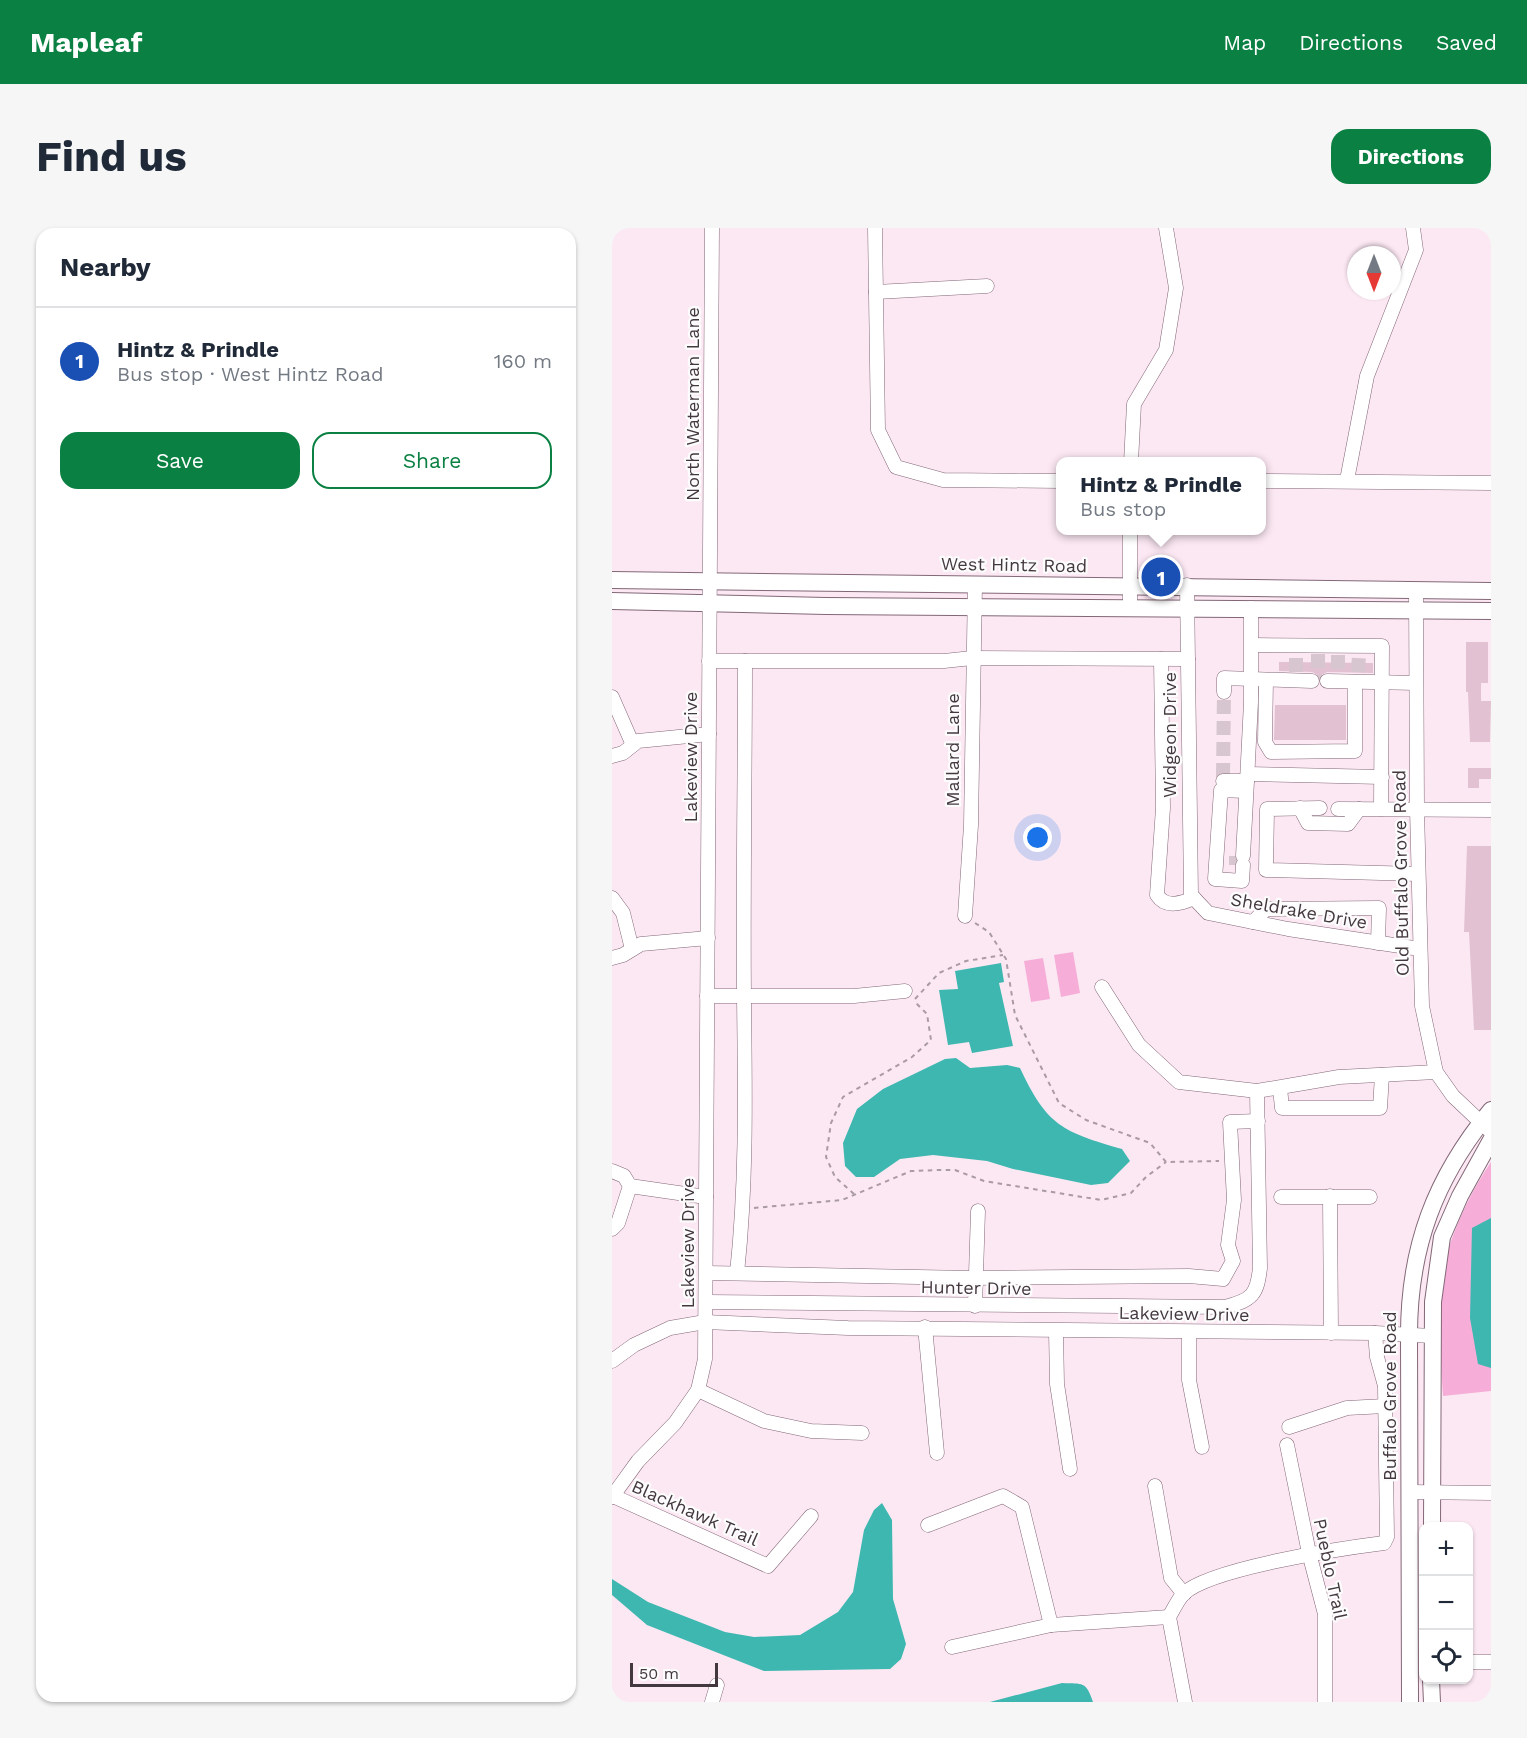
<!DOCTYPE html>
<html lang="en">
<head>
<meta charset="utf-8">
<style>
  :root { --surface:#fff; --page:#f6f6f7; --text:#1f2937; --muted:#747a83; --line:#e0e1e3; --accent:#0b8043 }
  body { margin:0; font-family:"Work Sans",sans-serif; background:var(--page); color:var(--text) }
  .controls { position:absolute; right:18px; bottom:18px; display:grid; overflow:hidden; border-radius:12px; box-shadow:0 2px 4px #0004 }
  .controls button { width:54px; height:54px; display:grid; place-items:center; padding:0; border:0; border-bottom:2px solid var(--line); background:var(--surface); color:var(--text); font:30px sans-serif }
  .compass { position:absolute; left:735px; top:18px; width:54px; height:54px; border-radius:50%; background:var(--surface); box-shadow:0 2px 4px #0004; rotate:180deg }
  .scale { position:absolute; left:18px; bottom:15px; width:88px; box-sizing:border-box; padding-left:6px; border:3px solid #44383f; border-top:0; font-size:16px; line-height:21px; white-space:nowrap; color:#44383f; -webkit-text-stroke:4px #fcfcfc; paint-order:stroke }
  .you { position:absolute; left:426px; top:610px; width:21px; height:21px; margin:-15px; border:4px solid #fff; border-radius:50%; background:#1a73e8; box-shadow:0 0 0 9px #1a73e833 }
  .badge { display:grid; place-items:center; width:39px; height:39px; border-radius:50%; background:var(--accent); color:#fff; font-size:20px; font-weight:700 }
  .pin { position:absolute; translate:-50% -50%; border:3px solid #fff; box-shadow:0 2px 6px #0006 }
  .popup { position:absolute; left:444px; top:229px; width:210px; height:78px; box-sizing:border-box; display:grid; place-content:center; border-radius:12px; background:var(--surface); filter:drop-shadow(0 2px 4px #0005); font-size:20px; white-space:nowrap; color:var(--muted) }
  .popup b { font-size:22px; color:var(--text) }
  .popup::after { content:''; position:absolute; left:50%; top:100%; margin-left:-12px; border:12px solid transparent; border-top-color:var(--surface) }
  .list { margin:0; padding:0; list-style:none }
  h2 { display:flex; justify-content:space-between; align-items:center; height:78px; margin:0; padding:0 24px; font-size:26px }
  h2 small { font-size:20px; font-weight:400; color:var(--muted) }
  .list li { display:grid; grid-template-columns:39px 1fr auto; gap:18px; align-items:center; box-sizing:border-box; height:108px; padding:0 24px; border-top:2px solid var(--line) }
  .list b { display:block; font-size:22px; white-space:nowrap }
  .list p { margin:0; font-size:20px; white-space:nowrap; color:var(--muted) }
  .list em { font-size:20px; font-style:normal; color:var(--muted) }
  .actions { display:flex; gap:12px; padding:18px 24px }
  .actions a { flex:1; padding:14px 0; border:2px solid var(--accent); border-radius:18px; text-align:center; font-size:21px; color:var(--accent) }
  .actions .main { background:var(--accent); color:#fff }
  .icon { flex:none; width:33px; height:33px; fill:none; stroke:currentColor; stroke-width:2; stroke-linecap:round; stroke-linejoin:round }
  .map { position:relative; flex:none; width:879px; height:1474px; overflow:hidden; border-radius:18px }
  header { display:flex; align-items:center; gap:36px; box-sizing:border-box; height:84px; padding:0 30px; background:var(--accent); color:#fff }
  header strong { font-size:28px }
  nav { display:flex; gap:33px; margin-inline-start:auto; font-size:21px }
  .intro { display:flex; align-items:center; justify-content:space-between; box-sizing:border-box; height:144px; padding:0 36px }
  h1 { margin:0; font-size:42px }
  .button { padding:15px 27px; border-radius:18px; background:var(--accent); color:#fff; font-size:21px; font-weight:700 }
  main { display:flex; gap:36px; padding:0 36px }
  aside { flex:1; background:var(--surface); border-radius:18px; box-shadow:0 2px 4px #0004 }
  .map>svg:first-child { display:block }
  .green { fill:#f6aed8 }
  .water { fill:#3db7b0 }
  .building { fill:#e1c1d2 }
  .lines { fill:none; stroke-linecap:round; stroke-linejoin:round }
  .minor-tunnel { stroke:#d7c5cf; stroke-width:14; stroke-dasharray:14 7; stroke-linecap:butt }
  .minor-casing { stroke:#836777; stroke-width:15 }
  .major-casing { stroke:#836777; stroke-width:18 }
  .path { stroke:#aa9aa3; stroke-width:2; stroke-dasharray:4.5 4.5; stroke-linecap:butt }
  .minor { stroke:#fff; stroke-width:14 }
  .major { stroke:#fff; stroke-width:16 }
  .labels { text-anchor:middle; stroke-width:4.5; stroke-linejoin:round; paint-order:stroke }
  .street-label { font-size:18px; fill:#44383f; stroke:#fcfcfc }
</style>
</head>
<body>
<header>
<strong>Mapleaf</strong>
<nav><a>Map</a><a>Directions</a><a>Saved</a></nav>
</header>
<div class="intro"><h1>Find us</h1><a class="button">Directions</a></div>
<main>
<aside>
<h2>Nearby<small></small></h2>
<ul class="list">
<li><span class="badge" style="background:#1a4fb4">1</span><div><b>Hintz &amp; Prindle</b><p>Bus stop · West Hintz Road</p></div><em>160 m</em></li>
</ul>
<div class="actions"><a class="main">Save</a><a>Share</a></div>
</aside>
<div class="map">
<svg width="879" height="1474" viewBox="0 0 879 1474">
  <rect width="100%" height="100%" fill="#fce8f3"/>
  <!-- green -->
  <g class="green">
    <polygon points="461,724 468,765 449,769 442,727"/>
    <polygon points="431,730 438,771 419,774 412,733"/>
    <path d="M879,934v229l-48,5c-3,-40 -5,-115 7,-152 10,-29 24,-57 41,-82z"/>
  </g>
  <!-- water -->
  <g class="water">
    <polygon points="389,735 392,754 387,755 401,818 360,825 357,814 336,817 327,762 346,761 343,743"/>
    <path d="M344,830l14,10 37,-3 13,3c27,58 43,64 102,81l8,12 -22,22 -17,2 -78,-16 -26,-8 -54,-6 -33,4 -26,18h-18l-11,-11 -2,-23 14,-34 26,-20 62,-30z"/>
    <polygon points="879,990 879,1140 866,1136 858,1090 860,1000"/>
    <polygon points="270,1275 280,1292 281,1371 294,1416 289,1431 278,1441 152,1443 35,1397 0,1367 0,1351 36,1374 113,1404 142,1409 188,1407 226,1384 241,1364 252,1302 262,1282"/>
    <path d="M450,1455c21,1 24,-2 31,19h-103z"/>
  </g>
  <!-- building -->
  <g class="building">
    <polygon points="854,414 876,414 876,455 869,455 869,473 879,473 878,514 858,514 856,464 854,464"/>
    <polygon points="667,434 761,435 761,445 715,444 707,448 700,444 667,443"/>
    <polygon points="663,477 734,477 734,512 662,512"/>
    <polygon points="856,540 879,540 879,551 867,551 867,560 856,560"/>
    <polygon points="855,618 879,618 879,802 862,802 857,704 852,704"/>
  </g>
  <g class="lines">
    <!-- minor-tunnel -->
    <g class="minor-tunnel">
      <polyline points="706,426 706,453"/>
      <polyline points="726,427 726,444"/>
      <polyline points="684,444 684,426"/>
      <polyline points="746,444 747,426"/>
      <polyline points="611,549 612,464"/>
      <polyline points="624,637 624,628"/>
    </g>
    <!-- minor casing -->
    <g class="minor-casing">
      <g id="minor">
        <polyline points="263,0 266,202 284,239 331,252 448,253"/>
        <polyline points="264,64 375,58"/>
        <polyline points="519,234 522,176 554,122 564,60 554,0"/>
        <polyline points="735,252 755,148 804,22 801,0"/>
        <polyline points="650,253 879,255"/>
        <polyline points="575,357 579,667 596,685 676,701 808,721"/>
        <polyline points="804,362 805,581 810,778 824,844 841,868 879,904"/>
        <polyline points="518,379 518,302"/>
        <polyline points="640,417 770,418 769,581"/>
        <path d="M549,431l2,149 -6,87c9,14 25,8 37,3"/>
        <polyline points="97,433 332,433 360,430 576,431"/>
        <polyline points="654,452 653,514 659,524 743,523 743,454"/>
        <polyline points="715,453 804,455"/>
        <polyline points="612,464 612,450 700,453"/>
        <polyline points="0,469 21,517"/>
        <polyline points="0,528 11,525 26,513 97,506"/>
        <polyline points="636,546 770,549"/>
        <polyline points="611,553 635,553 631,628"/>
        <polyline points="635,553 639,474 639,380"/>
        <polyline points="688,580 696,595 736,596 747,581"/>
        <polyline points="708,580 655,581 654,642 806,646"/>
        <polyline points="726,581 879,582"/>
        <polyline points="631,637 630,653 603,651 609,562 633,563"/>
        <polyline points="0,670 11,685 20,721"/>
        <polyline points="353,688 359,597 363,356"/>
        <polyline points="641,694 654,681 767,680 766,715"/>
        <polyline points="0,730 11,727 29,716 96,710"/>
        <polyline points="490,759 527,817 567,854 645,863 727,849 824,844"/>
        <polyline points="95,768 242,768 293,763"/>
        <polyline points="668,860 670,880 768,880 770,847"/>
        <polyline points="0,943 12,948 18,958 6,995 0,1001"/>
        <polyline points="18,958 94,969"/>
        <polyline points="718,968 719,1105"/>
        <polyline points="669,969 758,969"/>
        <polyline points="94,1045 358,1050 577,1048 611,1051 621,1033 616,1017 622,972 618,894 646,893"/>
        <path d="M125,1045c10,-93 8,-184 7,-276 -1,-112 1,-224 1,-336"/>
        <path d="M94,1074l519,5c27,-7 32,-12 35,-39l-3,-177"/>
        <polyline points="363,1078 366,983"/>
        <polyline points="313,1099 325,1225"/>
        <polyline points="444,1103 445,1156 458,1241"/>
        <polyline points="577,1104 577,1152 590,1219"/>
        <polyline points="0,1133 22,1117 58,1100 93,1094 236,1100 763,1105 820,1108"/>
        <polyline points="86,1162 152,1193 199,1203 250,1205"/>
        <polyline points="677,1199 735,1180 773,1178"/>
        <polyline points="675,1217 697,1325 713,1386 713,1474"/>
        <polyline points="543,1258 559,1350 572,1366"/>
        <polyline points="797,1264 879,1265"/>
        <polyline points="1,1268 156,1338 199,1288"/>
        <polyline points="0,1269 26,1233 63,1195 86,1162 93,1131 100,0"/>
        <polyline points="316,1297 391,1268 410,1279 439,1397"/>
        <polyline points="340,1419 439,1397 557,1389"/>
        <polyline points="856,1434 879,1434"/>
        <polyline points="100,1474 105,1457"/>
        <path d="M573,1474l-16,-85c4,-7 9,-17 14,-23 27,-26 161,-46 201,-51l3,-6 -2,-151 -8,-29 -2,-24"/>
      </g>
    </g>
    <!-- major casing -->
    <g class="major-casing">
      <g id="major">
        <polyline points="0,352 879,363"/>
        <polyline points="0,373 214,378 879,383"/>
        <polyline points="820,1298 821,1074 830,1009 848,968 879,912"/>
        <polyline points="819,1452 820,1474"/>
        <path d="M798,1474l-1,-367c0,-88 26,-157 82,-225"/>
      </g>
    </g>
    <!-- path -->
    <g class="path">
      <polyline points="363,695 377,704 394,731 403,787 447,875 474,892 538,915 554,934 607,933"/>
      <polyline points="303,771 327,745 354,733 391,727"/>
      <polyline points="242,966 223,949 214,929 219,895 231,869 300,829 319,812 315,786 302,773"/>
      <polyline points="142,980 230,972 299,943 327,942 343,942 372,953 489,972 519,965 534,949 554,934"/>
    </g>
    <!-- minor -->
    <use href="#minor" class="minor"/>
    <!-- major -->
    <use href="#major" class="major"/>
  </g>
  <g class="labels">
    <!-- street labels -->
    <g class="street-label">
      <text transform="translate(81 176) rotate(-90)" y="6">North Waterman Lane</text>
      <text transform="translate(402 337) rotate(1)" y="6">West Hintz Road</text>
      <text transform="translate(558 507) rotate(-90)" y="6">Widgeon Drive</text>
      <text transform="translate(341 522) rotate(-90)" y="6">Mallard Lane</text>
      <text transform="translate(79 529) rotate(-90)" y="6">Lakeview Drive</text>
      <text transform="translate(789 645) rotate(-91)" y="6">Old Buffalo Grove Road</text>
      <text transform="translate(687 683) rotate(10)" y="6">Sheldrake Drive</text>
      <text transform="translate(76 1015) rotate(-90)" y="6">Lakeview Drive</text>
      <text transform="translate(364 1060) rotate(1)" y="6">Hunter Drive</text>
      <text transform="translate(572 1086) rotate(1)" y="6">Lakeview Drive</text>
      <text transform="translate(778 1168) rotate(-90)" y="6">Buffalo Grove Road</text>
      <text transform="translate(83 1285) rotate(24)" y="6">Blackhawk Trail</text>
      <text transform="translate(718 1341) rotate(78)" y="6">Pueblo Trail</text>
    </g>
  </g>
</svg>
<div class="controls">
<button>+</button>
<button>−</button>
<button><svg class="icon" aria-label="locate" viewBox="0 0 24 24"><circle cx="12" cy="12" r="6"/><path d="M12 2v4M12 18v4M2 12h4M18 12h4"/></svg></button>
</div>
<svg class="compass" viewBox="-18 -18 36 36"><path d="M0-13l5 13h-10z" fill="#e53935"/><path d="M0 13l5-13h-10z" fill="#747a83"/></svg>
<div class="scale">50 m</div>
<div class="you"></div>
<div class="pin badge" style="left:549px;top:349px;background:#1a4fb4">1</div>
<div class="popup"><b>Hintz &amp; Prindle</b>Bus stop</div>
</div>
</main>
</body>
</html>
